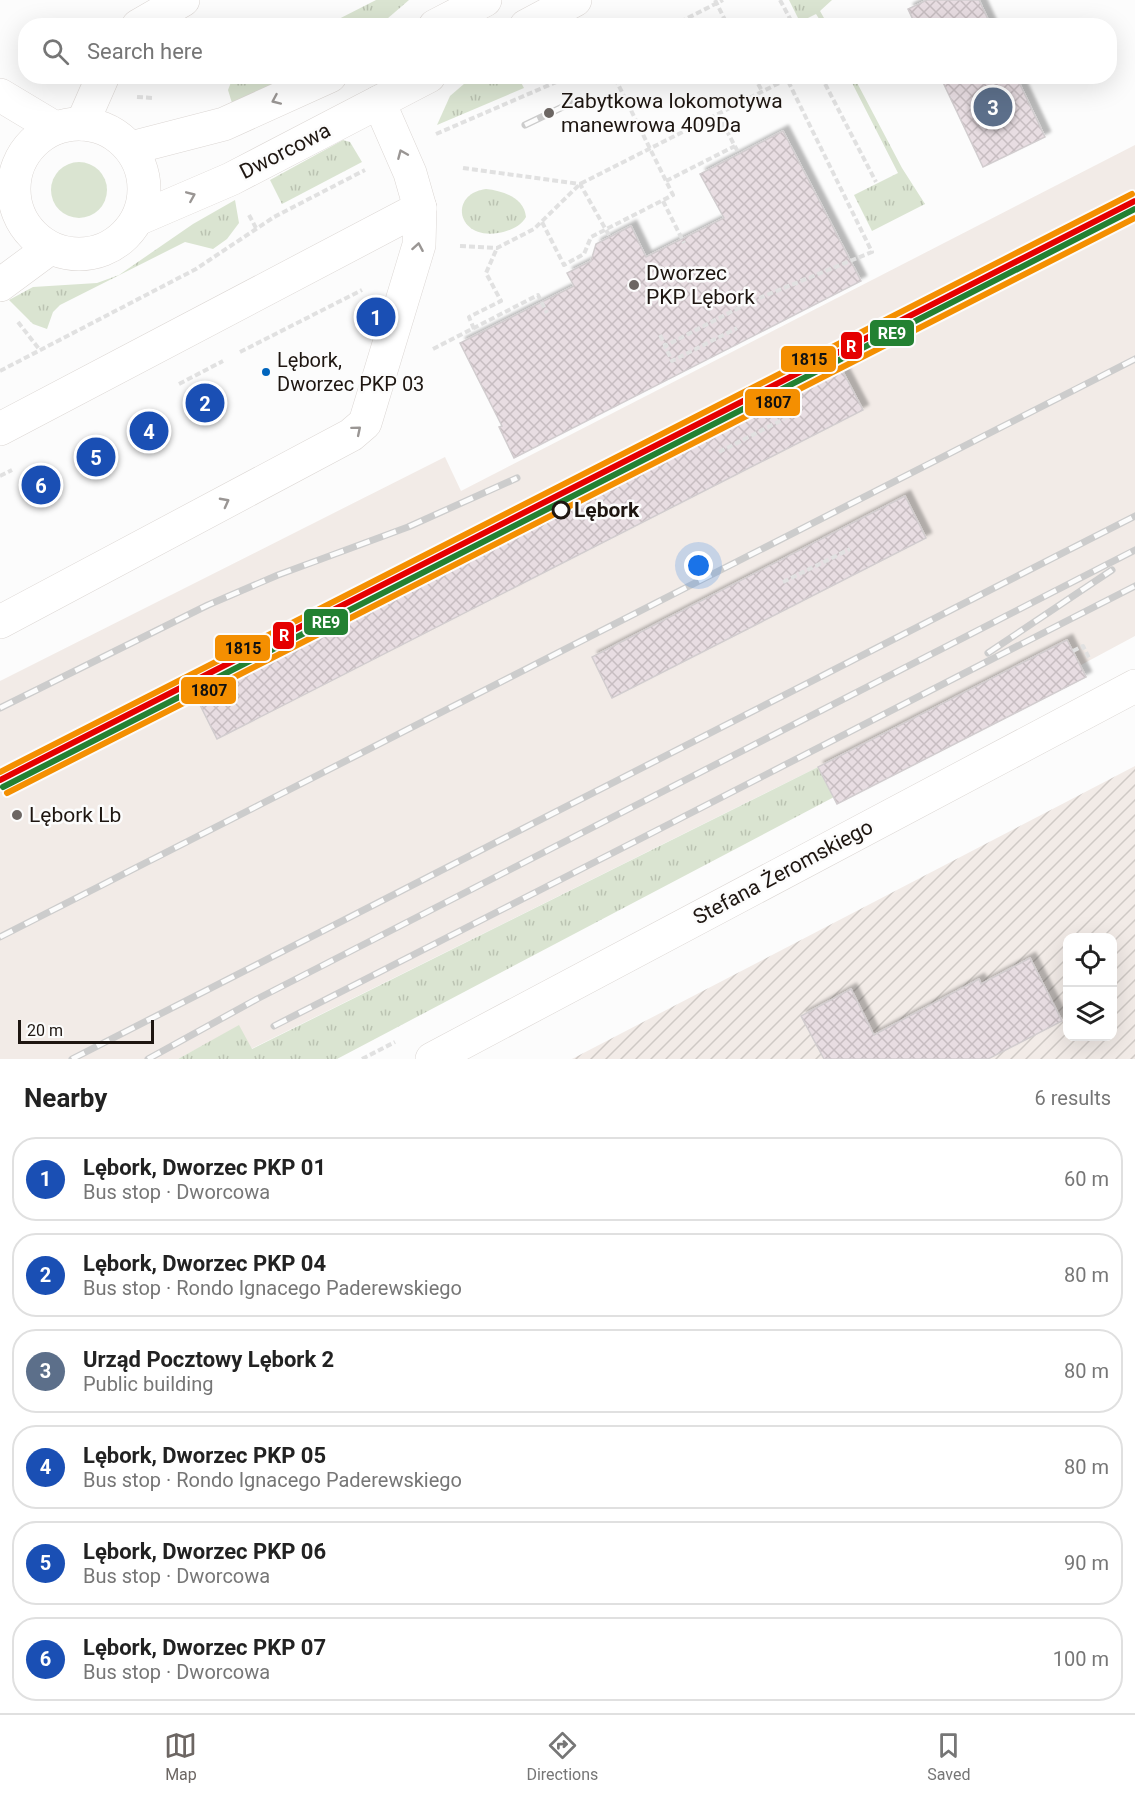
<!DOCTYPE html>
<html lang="en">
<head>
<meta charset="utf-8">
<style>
  :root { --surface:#fff; --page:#f2f2f2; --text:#222; --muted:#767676; --line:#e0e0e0; --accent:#6c6663 }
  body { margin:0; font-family:Roboto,sans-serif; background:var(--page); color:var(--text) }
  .controls { position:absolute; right:18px; bottom:18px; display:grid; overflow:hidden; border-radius:12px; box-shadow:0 6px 24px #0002 }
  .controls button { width:54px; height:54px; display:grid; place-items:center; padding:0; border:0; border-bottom:2px solid var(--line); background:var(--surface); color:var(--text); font:30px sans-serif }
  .scale { position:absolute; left:18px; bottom:15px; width:136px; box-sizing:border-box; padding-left:6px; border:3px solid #1e1611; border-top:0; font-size:16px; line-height:21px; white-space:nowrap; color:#1e1611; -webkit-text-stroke:4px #fcfcfc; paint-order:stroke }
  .you { position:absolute; left:699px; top:566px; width:21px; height:21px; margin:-15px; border:4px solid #fff; border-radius:50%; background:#1a73e8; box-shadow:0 0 0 9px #1a73e833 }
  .badge { display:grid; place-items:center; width:39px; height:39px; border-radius:50%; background:var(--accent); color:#fff; font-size:20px; font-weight:700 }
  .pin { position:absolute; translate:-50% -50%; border:3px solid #fff; box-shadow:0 2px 6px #0006 }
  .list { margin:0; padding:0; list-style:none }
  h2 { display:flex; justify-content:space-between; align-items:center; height:78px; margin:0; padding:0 24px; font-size:26px }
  h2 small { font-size:20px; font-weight:400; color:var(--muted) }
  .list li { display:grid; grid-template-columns:39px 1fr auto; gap:18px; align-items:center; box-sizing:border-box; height:84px; margin:0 12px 12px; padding:0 12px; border:2px solid var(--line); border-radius:24px }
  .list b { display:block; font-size:22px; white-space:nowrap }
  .list p { margin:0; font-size:20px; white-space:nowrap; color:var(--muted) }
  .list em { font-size:20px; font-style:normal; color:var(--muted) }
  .icon { flex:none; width:33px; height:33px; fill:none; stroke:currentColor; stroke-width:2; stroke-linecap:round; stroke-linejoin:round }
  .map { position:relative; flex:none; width:1135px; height:1059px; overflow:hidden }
  .search { position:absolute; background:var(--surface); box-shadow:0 6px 24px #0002; left:18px; right:18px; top:18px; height:66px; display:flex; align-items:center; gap:15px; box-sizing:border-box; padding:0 21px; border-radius:24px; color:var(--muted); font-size:22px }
  .sheet { height:654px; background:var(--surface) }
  nav { display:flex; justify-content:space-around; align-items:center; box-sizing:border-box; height:84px; border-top:2px solid var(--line); background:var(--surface); font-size:16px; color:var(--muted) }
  nav a { display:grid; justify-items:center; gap:3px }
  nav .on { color:var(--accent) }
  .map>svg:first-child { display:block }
  .built { fill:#f2ebe7 }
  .industrial { fill:url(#industrial-furrows); fill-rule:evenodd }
  .grass { fill:url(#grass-tufts) }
  .garden { fill:#dae4d1 }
  .building { fill:url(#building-cross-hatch); stroke:#d2cdcf; stroke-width:1.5; filter:url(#shadow) }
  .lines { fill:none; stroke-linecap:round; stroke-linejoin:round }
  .minor-casing { stroke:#dcd7d4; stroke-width:34 }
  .path { stroke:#e1e1e1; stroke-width:4; stroke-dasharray:6 3; stroke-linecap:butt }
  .minor { stroke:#fff; stroke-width:33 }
  .rail-casing { stroke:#ccc; stroke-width:7 }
  .rail { stroke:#fcfcfc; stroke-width:4.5; stroke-dasharray:14; stroke-linecap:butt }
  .rail-1-casing { stroke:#fcfcfc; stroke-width:10 }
  .rail-2-casing { stroke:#fcfcfc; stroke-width:10 }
  .rail-3-casing { stroke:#fcfcfc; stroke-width:10 }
  .rail-4-casing { stroke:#fcfcfc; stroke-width:10 }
  .rail-1 { stroke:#e50000; stroke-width:6 }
  .rail-2 { stroke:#238132; stroke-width:6 }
  .rail-3 { stroke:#f48f01; stroke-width:6 }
  .rail-4 { stroke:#f48f01; stroke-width:6 }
  .oneway { stroke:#9a9694 }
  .poi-dot { fill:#6c6663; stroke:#fcfcfc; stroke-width:2 }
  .bus-dot { fill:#0065bd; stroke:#fcfcfc; stroke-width:2 }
  .stop-dot { fill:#fcfcfc; stroke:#1e1611; stroke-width:3 }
  .labels { text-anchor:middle; stroke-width:5; stroke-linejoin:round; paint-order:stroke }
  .bus-label { font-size:20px; fill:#1e1611; stroke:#fcfcfc; text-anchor:start }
  .poi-label { font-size:21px; fill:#1e1611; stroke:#fcfcfc; text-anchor:start }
  .street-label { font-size:21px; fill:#1e1611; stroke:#fcfcfc }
  .stop-label { font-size:21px; font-weight:bold; fill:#1e1611; stroke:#fcfcfc; text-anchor:start }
  .line-badge { stroke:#fcfcfc; stroke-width:2 }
  .badge-label { font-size:16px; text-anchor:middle; font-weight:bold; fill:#fff }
  .pale-badge-label { font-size:16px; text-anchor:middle; font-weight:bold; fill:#111 }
</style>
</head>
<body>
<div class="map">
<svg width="1135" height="1059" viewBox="0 0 1135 1059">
  <defs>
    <pattern id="industrial-furrows" width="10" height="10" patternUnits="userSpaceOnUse" patternTransform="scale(1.5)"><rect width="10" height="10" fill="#f2ebe7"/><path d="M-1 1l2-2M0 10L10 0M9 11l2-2" fill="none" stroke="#cfc9c5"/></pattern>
    <pattern id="grass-tufts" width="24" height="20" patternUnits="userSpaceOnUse" patternTransform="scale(1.5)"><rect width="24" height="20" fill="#dae4d1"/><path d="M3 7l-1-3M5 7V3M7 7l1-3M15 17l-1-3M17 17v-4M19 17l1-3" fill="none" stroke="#bbc3b2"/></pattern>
    <pattern id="building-cross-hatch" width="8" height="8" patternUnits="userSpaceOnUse" patternTransform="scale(1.5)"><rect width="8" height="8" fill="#e8dde2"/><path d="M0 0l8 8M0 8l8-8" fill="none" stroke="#c7bdc1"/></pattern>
    <filter id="shadow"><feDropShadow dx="5.5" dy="-5.5" stdDeviation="1.5" flood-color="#0004"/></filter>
  </defs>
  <rect width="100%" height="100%" fill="#fcfcfc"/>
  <!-- built -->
  <polygon class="built" points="1135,145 1135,636 1081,665 1087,677 837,804 818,767 251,1049 239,1026 178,1059 0,1059 0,681 445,457 461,491"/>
  <!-- industrial -->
  <path class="industrial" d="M1135,766v293h-563l496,-258zM1068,938h44v98h-44z"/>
  <!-- grass -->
  <g class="grass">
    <polygon points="376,0 409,0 380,25 327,25"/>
    <polygon points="789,0 832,0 820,11 828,25 823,25 816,14 800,22"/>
    <polygon points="233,77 298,77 232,103 228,90"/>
    <polygon points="472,77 518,77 524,88 437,125 450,96"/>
    <polygon points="644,77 696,76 696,77 678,83"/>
    <polygon points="849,77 854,77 902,168 925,204 872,231 854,195 898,173"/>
    <polygon points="343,140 350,142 362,162 282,204 270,180"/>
    <path d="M486,189c17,2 38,8 40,28 -6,10 -17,14 -28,16 -41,7 -50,-39 -12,-44z"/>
    <polygon points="235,200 239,223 227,239 213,249 185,242 60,305 53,312 47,329 33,324 9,300 33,287 97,283 119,275 193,224"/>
    <polygon points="818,767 834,797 337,1059 178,1059 239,1025 252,1049"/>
  </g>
  <!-- garden -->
  <circle class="garden" cx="79" cy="190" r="28"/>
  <!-- building -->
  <g class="building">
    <polygon points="927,0 979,0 991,26 916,26 908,9"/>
    <polygon points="940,76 1016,76 1045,137 983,167"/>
    <polygon points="783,131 861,281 514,458 499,427 502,426 460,343 574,286 567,273 591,261 596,244 631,226 646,257 724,218 700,174"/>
    <polygon points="842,370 863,410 217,739 197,699"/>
    <polygon points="905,496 926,538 612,698 592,657"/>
    <polygon points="1067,640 1086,677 837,804 818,767"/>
    <polygon points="1030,958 1062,1021 988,1059 824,1059 801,1016 851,989 874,1035 979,979 981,984"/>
  </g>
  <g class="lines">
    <!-- minor casing -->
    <g class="minor-casing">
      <g id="minor">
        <polyline points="138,26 183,0"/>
        <polyline points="435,26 485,0"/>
        <polyline points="526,26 575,0"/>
        <polyline points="0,95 55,128"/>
        <circle cx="79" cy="189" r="65"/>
        <polyline points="82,124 103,76"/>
        <polyline points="131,148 224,124 330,76"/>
        <polyline points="138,219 231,179 429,76"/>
        <polyline points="0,285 50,248"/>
        <polyline points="0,429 420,208"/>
        <polyline points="0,622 351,435 365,423 419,245 420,208 410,173 379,102"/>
        <polyline points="432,1059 1135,686"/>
      </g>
    </g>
    <!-- path -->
    <g class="path">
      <polyline points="715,0 728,26"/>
      <polyline points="780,0 794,26"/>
      <polyline points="672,26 723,0"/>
      <polyline points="754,76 762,91"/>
      <polyline points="821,76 876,182"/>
      <polyline points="787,79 793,76"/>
      <polyline points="137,97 154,98"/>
      <polyline points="718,114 739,154"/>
      <polyline points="436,134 570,76"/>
      <polyline points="463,168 580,184 610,237"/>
      <polyline points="666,181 735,146"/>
      <polyline points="663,201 684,243"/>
      <polyline points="249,215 256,228"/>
      <polyline points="542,222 564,265 584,254 591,237 673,195 614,76"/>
      <polyline points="460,246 497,248 534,229 580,184 787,79 872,252 752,301 665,346 672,361 737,328"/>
      <polyline points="18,322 39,349"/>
      <polyline points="474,329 469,317 501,301 486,273 497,248"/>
      <polyline points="660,335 665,345"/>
      <polyline points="433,349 538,295 547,313"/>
      <polyline points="240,352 362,290"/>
      <polyline points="0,371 196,269 274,217 365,170"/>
      <polyline points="179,384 223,361"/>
      <polyline points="719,452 784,419"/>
      <polyline points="0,476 12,470"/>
      <polyline points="783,582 850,549"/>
      <polyline points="1073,651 1083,646 1090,660"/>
      <polyline points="362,1059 395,1042"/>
    </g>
    <!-- minor -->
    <use href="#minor" class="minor"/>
    <!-- rail casing -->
    <g class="rail-casing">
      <g id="rail">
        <polyline points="525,125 573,102"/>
        <polyline points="988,653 1112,570"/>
        <polyline points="0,708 208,605 278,575 408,527 517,478"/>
        <polyline points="0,937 1135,359"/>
        <polyline points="274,1026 1135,586"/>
        <polyline points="72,1059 1135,516"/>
        <polyline points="148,1059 257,999 1135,550"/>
      </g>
    </g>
    <!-- rail -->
    <use href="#rail" class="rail"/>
    <!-- rail-1 casing -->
    <g class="rail-1-casing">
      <polyline id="rail-1" points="0,780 1135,201"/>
    </g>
    <!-- rail-2 casing -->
    <g class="rail-2-casing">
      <polyline id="rail-2" points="3,787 1135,209"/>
    </g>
    <!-- rail-3 casing -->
    <g class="rail-3-casing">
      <polyline id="rail-3" points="0,772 1132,194"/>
    </g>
    <!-- rail-4 casing -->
    <g class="rail-4-casing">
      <polyline id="rail-4" points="7,793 1135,218"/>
    </g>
    <!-- rail-1 -->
    <use href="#rail-1" class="rail-1"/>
    <!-- rail-2 -->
    <use href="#rail-2" class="rail-2"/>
    <!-- rail-3 -->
    <use href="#rail-3" class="rail-3"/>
    <!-- rail-4 -->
    <use href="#rail-4" class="rail-4"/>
  </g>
  <!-- one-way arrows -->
  <defs><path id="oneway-chevron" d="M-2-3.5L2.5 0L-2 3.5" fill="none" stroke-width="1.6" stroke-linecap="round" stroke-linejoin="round" transform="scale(1.5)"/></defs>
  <g class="oneway">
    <use href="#oneway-chevron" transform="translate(276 100) rotate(156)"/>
    <use href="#oneway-chevron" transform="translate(402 154) rotate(-113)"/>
    <use href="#oneway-chevron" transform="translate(191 196) rotate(-23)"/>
    <use href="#oneway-chevron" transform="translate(418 247) rotate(-80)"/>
    <use href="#oneway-chevron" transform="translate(357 430) rotate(-40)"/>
    <use href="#oneway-chevron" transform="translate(225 502) rotate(-28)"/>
  </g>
  <!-- markers -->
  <g class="poi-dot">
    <circle cx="549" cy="113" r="6"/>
    <circle cx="634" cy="285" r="6"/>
    <circle cx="17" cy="815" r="6"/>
  </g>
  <circle class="bus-dot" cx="266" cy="372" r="5"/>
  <circle class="stop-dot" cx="561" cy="510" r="8"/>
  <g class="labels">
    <!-- bus labels -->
    <g class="bus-label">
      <text x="277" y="367">Lębork,<tspan x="277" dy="24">Dworzec PKP 03</tspan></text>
    </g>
    <!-- poi labels -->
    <g class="poi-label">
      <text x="561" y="108">Zabytkowa lokomotywa<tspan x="561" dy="24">manewrowa 409Da</tspan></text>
      <text x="646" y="280">Dworzec<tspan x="646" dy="24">PKP Lębork</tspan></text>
      <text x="29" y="822">Lębork Lb</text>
    </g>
    <!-- street labels -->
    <g class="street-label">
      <text transform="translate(285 151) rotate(-27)" y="7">Dworcowa</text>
      <text transform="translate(783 872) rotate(-28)" y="7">Stefana Żeromskiego</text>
    </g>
    <!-- stop labels -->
    <g class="stop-label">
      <text x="574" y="517">Lębork</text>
    </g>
  </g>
  <g class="line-badge">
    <rect x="869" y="319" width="46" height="28" rx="6" fill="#238132"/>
    <rect x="840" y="331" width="23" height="29" rx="6" fill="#e50000"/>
    <rect x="780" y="345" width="57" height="28" rx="6" fill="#f48f01"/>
    <rect x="744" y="388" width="57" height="29" rx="6" fill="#f48f01"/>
    <rect x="303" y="608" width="46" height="28" rx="6" fill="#238132"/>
    <rect x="272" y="621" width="23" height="29" rx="6" fill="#e50000"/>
    <rect x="214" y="634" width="57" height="28" rx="6" fill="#f48f01"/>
    <rect x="180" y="676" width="57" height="29" rx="6" fill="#f48f01"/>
  </g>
  <g class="badge-label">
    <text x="892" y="339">RE9</text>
    <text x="851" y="352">R</text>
    <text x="326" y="628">RE9</text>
    <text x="284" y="641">R</text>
  </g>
  <g class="pale-badge-label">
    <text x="809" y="365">1815</text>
    <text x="773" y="408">1807</text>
    <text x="243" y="654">1815</text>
    <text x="209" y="696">1807</text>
  </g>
</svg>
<div class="controls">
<button><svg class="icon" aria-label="locate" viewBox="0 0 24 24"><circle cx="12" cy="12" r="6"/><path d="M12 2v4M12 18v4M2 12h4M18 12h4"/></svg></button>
<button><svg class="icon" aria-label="layers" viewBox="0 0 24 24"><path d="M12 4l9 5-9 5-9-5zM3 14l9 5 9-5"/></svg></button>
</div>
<div class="scale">20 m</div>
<div class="you"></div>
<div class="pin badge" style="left:376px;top:317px;background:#1a4fb4">1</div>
<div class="pin badge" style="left:205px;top:403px;background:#1a4fb4">2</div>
<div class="pin badge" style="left:993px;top:107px;background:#5c6f8a">3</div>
<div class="pin badge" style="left:149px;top:431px;background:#1a4fb4">4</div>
<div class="pin badge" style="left:96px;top:457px;background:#1a4fb4">5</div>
<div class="pin badge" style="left:41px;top:485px;background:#1a4fb4">6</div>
<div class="search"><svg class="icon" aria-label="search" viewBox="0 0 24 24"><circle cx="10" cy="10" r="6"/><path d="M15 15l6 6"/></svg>Search here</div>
</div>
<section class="sheet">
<h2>Nearby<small>6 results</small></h2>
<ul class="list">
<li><span class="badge" style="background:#1a4fb4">1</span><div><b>Lębork, Dworzec PKP 01</b><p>Bus stop · Dworcowa</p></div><em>60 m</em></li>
<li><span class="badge" style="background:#1a4fb4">2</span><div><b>Lębork, Dworzec PKP 04</b><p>Bus stop · Rondo Ignacego Paderewskiego</p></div><em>80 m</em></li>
<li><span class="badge" style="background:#5c6f8a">3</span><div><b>Urząd Pocztowy Lębork 2</b><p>Public building</p></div><em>80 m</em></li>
<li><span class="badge" style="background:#1a4fb4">4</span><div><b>Lębork, Dworzec PKP 05</b><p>Bus stop · Rondo Ignacego Paderewskiego</p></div><em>80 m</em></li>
<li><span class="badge" style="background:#1a4fb4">5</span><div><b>Lębork, Dworzec PKP 06</b><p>Bus stop · Dworcowa</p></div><em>90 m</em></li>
<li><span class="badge" style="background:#1a4fb4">6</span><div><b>Lębork, Dworzec PKP 07</b><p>Bus stop · Dworcowa</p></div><em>100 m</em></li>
</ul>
</section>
<nav>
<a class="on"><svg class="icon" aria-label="map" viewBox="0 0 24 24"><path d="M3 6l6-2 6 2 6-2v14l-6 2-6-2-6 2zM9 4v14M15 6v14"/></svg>Map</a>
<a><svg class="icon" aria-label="directions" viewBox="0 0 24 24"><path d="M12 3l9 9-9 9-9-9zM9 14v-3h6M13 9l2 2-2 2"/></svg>Directions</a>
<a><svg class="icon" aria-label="saved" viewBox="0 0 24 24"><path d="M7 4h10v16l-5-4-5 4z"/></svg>Saved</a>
</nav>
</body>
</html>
